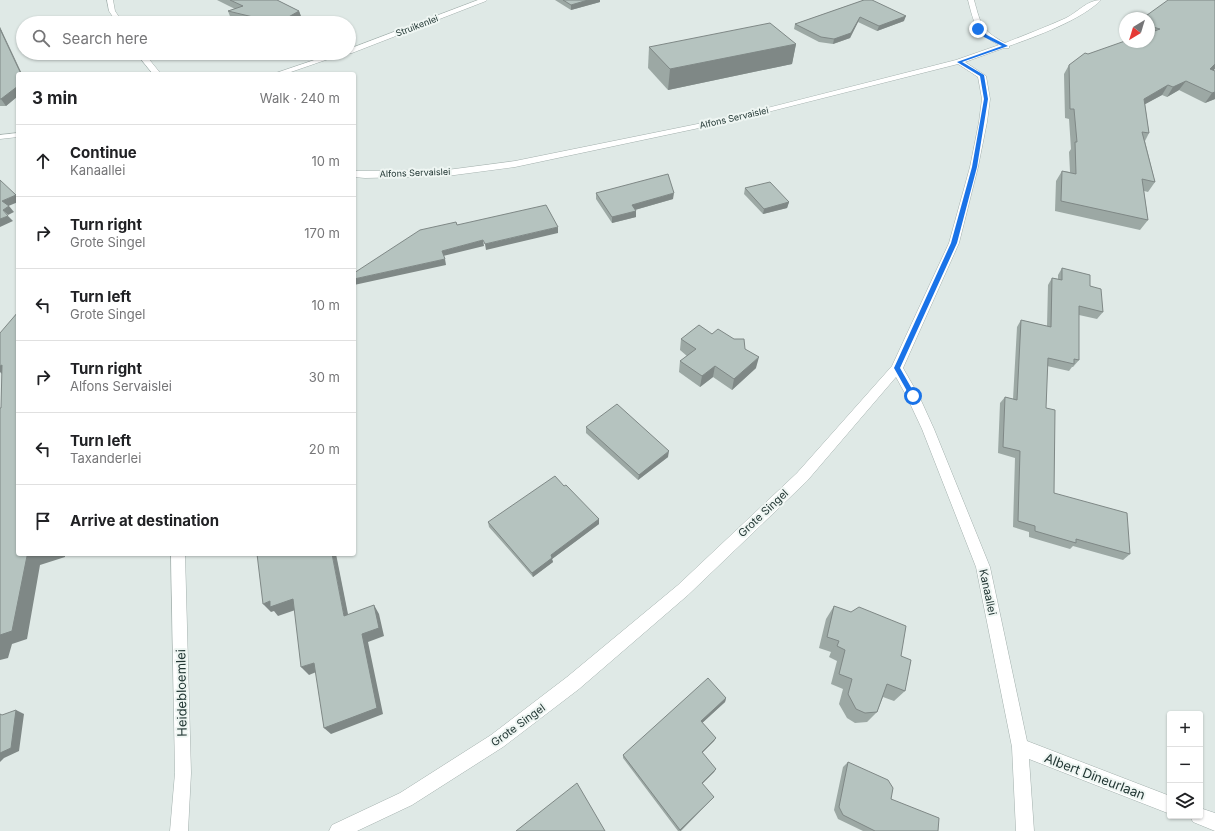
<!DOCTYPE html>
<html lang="en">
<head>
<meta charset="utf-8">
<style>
  :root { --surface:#fff; --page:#f6f6f6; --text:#202124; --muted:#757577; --line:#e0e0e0 }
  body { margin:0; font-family:Inter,sans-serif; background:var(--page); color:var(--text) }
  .controls { position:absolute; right:12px; bottom:12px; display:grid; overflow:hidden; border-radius:4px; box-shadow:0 1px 3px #0004 }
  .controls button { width:36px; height:36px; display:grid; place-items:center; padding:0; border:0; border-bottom:1px solid var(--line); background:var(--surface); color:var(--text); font:20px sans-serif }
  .compass { position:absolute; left:1119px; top:12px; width:36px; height:36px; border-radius:50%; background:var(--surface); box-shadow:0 1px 3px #0004; rotate:218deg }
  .stop { position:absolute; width:12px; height:12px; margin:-9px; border:3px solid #1a73e8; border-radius:50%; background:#fff }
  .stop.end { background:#1a73e8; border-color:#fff; box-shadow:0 1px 4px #0008 }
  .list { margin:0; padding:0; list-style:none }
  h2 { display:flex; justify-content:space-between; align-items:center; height:52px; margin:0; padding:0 16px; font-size:17px }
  h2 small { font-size:13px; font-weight:400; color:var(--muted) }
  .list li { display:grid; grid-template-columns:26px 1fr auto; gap:12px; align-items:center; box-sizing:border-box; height:72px; padding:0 16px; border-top:1px solid var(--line) }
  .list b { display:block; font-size:15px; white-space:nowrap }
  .list p { margin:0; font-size:13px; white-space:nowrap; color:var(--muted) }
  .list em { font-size:13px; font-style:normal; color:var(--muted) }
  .icon { flex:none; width:22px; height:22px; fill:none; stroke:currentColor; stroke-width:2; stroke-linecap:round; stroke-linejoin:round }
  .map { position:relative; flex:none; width:1215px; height:831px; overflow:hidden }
  .search { position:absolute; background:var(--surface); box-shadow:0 1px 3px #0004; left:16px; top:16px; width:340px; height:44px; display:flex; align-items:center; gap:10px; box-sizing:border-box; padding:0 14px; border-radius:22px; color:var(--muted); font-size:15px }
  .panel { position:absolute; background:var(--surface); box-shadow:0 1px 3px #0004; left:16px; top:72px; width:340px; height:484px; border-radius:4px }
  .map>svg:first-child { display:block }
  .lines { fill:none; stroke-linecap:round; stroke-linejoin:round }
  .minor-casing { stroke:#a3b0ad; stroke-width:1 }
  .minor { fill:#fff; fill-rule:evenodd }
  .wall { fill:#9ca8a4 }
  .shaded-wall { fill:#7f8886 }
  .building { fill:#b5c3bf; stroke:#7f8886 }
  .route { fill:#1a73e8 }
  .labels { text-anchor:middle; stroke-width:4; stroke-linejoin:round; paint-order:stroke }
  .far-street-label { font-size:9px; fill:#223734; stroke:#eff6f3 }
  .street-label { font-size:11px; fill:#223734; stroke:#eff6f3 }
  .near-street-label { font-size:13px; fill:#223734; stroke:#eff6f3 }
</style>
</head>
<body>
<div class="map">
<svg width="1215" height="831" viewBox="0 0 1215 831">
  <rect width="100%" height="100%" fill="#dfe9e6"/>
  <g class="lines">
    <!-- minor casing -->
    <g class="minor-casing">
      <g id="minor">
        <polygon points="107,0 113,0 115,11 123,23 117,23 109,11"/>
        <polygon points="478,0 487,0 486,1 352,53 348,53 349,49"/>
        <path d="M968,0h6c7,25 7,30 31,43 20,-8 41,-16 61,-25 12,-6 21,-18 35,-18 -20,20 -64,36 -92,46v2h-5l-39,14 21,14 4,23 -3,23 -9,45 -19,76 -56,125 16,28 15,33 56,138 37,174 143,55v18l-141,-55 5,72h-18l-4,-84 -36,-180 -54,-138 -15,-32 -11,-20 -89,104 -119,114 -109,94 -76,58 -91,58 -55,26h-28l3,-6 68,-32 91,-58 76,-58 111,-92 119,-112 95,-107 57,-123 21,-76 9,-45 3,-23 -4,-22 -20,-13 -226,57 -217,46 -68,9 -82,2 -11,-1v-6l93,-1 68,-9 217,-44 224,-57 43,-15c-23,-12 -25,-21 -31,-45z"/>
        <polygon points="136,53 144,53 161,74 153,74"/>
        <polygon points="335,53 346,53 285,74 273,74"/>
        <polygon points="18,133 18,137 0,139 0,135"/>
        <polygon points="171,554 185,554 191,773 188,831 170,831 175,773"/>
        <polygon points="1200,808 1215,813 1215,831 1193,822 1190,816 1200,816"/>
      </g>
    </g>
    <!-- minor -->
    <use href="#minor" class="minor"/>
  </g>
  <!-- wall -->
  <g class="wall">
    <polygon points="217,0 277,0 299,11 302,19 295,23 247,23 231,19 228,11 235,9"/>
    <polygon points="555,0 600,0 600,2 571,10"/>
    <polygon points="864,0 904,21 877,31 858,22 850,38 833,44 819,42 794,29 795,24"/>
    <polygon points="1215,0 1215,69 1213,70 1215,71 1215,99 1205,103 1179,90 1167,97 1162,95 1145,104 1149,133 1145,141 1155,182 1148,192 1144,191 1148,220 1140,230 1055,211 1056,181 1062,171 1070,172 1069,152 1071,149 1069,119 1065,118 1064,74 1069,65 1088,54 1149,42 1149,18"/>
    <polygon points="0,27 18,74 18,96 6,106 0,106"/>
    <polygon points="796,44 792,64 668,90 648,68 649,47"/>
    <polygon points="745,188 789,202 787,208 763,214 744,194"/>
    <polygon points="596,193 673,199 635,210 636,211 636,217 612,223 596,199"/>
    <polygon points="1062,268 1090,286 1103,312 1097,319 1079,315 1079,360 1073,367 1072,367 1069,371 1047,366 1046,408 1054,493 1130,554 1123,560 1073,546 1070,549 1029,537 1029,532 1013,527 1015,458 998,453 1000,403 1005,397 1013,399 1017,327 1021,320 1047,326 1048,285 1052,278 1058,279 1058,275"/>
    <polygon points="712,334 745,349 756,368 732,390 713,377 700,387 679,372 680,361 687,356 680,350 681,339"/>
    <polygon points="586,427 668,457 638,480 586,433"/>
    <polygon points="564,486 599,519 599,524 552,559 553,562 533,577 489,527 488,522"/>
    <polygon points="834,606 901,656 905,691 894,701 883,697 877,712 867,722 855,723 847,718 839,704 843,689 831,684 837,661 829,657 831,652 819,648 826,619"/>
    <polygon points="726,698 725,702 702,723 716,738 714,741 702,753 716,769 714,772 702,784 712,799 681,831 678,831 623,758 623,755"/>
    <polygon points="848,762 891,799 938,831 863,831 838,819 834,810 843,767"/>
  </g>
  <!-- shaded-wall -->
  <g class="shaded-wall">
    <polygon points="588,0 600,0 600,2 571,10 571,5"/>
    <polygon points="299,11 302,19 295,23 278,23"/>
    <polygon points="906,16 904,21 877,31 879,26"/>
    <polygon points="860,17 858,22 850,38 833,44 834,39"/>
    <polygon points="0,27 22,74 21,74 0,29"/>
    <polygon points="796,44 792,64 668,90 670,69"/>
    <polygon points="1215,64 1215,69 1203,78 1210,69"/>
    <polygon points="1186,81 1179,90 1167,97 1173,87"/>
    <polygon points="1168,85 1162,95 1138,108 1144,99"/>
    <polygon points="18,86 18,96 6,106 1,99"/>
    <polygon points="1215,92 1215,99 1205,103 1212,93"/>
    <polygon points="674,193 673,199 631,211 632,205"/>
    <polygon points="16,195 18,198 18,202 6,207 2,201"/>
    <polygon points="789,202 787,208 763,214 764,209"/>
    <polygon points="9,206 14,212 8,215 3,210"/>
    <polygon points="636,211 636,217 612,223 612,217"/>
    <polygon points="8,216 13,221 0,227 0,219"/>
    <polygon points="558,227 558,233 486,250 485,244"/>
    <polygon points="483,240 484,246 443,256 442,251"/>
    <polygon points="445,259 446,265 354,285 354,279"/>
    <polygon points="759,357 756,368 732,390 734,379"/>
    <polygon points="2,365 6,378 0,372 0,366"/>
    <polygon points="715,366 713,377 700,387 702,376"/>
    <polygon points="669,451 668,457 638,480 639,475"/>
    <polygon points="599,519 599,524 552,559 553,562 533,577 532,573 551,555"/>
    <polygon points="32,554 65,554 65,557 40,565 27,639 12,644 8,658 0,660 0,635 27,556"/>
    <polygon points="332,554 336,554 350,624 344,616"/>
    <polygon points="293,599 301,608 278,616 274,611 271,612 263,604 270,601"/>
    <polygon points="374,605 379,614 384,636 368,642 383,714 331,734 324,728"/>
    <polygon points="314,663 321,670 309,675 301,667"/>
    <polygon points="726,698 725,702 700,725 701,721"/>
    <polygon points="16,710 24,714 19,751 4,758 0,762 0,753"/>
    <polygon points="716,738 714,741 700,755 702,752"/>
    <polygon points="716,769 714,772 700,786 702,783"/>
    <polygon points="714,797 680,831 680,830"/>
  </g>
  <!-- building -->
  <g class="building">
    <polygon points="230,0 277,0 299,11 278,23 228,11 243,6"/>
    <polygon points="563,0 588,0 571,5"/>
    <polygon points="864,0 872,0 906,16 879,26 860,17 851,33 834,39 821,37 795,24"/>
    <polygon points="1168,0 1215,0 1215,64 1210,69 1215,71 1215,92 1212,93 1186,81 1173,87 1168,85 1144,99 1149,133 1142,132 1155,182 1142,179 1148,220 1061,201 1062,171 1076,174 1075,142 1077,142 1074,109 1070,109 1069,65 1085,53 1088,54 1125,41 1125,42 1149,42 1149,33 1160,29 1149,26 1149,18 1143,18"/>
    <polygon points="770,23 796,44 670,69 649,47"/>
    <polygon points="0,29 21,74 18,74 18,86 1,99 0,99"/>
    <polygon points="668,174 674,193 632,205 636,211 612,217 596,193"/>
    <polygon points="0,180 16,195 2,201 9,206 3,210 8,216 0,219"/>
    <polygon points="770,182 789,202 764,209 745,188"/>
    <polygon points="546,205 558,227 485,244 483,240 442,251 445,259 354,279 354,273 420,230 456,222 457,225"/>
    <polygon points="1062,268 1090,275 1090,286 1101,289 1103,312 1079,306 1079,360 1074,359 1074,364 1048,358 1046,408 1055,410 1054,493 1127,513 1130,554 1076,539 1076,543 1035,531 1035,526 1018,521 1020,451 1003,447 1005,397 1017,400 1021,320 1051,327 1052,278 1062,280"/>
    <polygon points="18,312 18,554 32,554 27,556 12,631 0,635 0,408 1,408 2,365 0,366 0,333"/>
    <polygon points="699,325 712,334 718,329 734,339 744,339 745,349 759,357 734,379 715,366 702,376 680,361 696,349 681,339"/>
    <polygon points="617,404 669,451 639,475 586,427"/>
    <polygon points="555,476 564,486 566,485 599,519 551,555 552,558 532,573 488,522"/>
    <polygon points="257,554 332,554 344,616 374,605 379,628 362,634 377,708 324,728 314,663 301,667 293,599 270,607 270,601 263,604"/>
    <polygon points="834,606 851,612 859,607 906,626 901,656 911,660 905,691 887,684 877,712 865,713 856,709 848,694 852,679 839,674 845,650 837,646 839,641 827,637"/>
    <polygon points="708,678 726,698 701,721 716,738 702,752 716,769 702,783 714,797 680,830 623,755"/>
    <polygon points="16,710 11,748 0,753 0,714 2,715"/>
    <polygon points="848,762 888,780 893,788 891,799 939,818 938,831 875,831 843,815 839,807"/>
    <polygon points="577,783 605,831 516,831"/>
  </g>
  <!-- route -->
  <polygon class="route" points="977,28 980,28 987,35 1008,46 962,62 984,75 988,99 977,167 957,243 900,368 916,396 913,399 911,398 894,368 951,243 972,167 984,99 980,76 957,62 1002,46 984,37"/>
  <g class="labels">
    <!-- far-street labels -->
    <g class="far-street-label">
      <text transform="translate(417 26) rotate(-21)" y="3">Struikenlei</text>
      <text transform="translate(734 118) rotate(-13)" y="3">Alfons Servaislei</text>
      <text transform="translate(415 173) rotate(-2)" y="3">Alfons Servaislei</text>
    </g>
    <!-- street labels -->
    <g class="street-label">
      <text transform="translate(763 513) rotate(-43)" y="4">Grote Singel</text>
      <text transform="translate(988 592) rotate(78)" y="4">Kanaallei</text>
      <text transform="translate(518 725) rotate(-36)" y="4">Grote Singel</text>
    </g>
    <!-- near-street labels -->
    <g class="near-street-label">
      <text transform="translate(181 693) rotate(-91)" y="5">Heidebloemlei</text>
      <text transform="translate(1095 776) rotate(21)" y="5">Albert Dineurlaan</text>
    </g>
  </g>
</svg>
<div class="controls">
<button>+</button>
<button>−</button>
<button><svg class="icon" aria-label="layers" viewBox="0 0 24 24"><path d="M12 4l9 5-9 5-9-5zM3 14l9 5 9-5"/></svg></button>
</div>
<svg class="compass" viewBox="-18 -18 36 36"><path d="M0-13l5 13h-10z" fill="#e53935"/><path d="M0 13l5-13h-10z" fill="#757577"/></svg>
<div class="stop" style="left:913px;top:396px"></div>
<div class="stop end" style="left:978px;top:29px"></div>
<div class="search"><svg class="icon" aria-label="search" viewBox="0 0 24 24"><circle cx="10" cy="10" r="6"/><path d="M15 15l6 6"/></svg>Search here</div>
<section class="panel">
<h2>3 min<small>Walk · 240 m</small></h2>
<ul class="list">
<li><svg class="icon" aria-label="ahead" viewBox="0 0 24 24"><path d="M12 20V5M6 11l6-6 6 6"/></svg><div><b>Continue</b><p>Kanaallei</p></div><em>10 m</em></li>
<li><svg class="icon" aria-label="right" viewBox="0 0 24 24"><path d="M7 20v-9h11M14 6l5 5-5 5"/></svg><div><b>Turn right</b><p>Grote Singel</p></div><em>170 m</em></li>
<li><svg class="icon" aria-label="left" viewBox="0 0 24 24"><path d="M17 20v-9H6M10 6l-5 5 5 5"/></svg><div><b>Turn left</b><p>Grote Singel</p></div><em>10 m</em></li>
<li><svg class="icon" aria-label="right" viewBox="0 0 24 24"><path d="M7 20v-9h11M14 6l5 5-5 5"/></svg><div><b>Turn right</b><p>Alfons Servaislei</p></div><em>30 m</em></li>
<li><svg class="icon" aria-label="left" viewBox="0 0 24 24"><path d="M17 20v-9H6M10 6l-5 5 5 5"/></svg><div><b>Turn left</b><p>Taxanderlei</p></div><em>20 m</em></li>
<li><svg class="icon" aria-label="arrive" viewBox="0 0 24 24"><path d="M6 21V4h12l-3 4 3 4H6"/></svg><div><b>Arrive at destination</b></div></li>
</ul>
</section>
</div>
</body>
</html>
